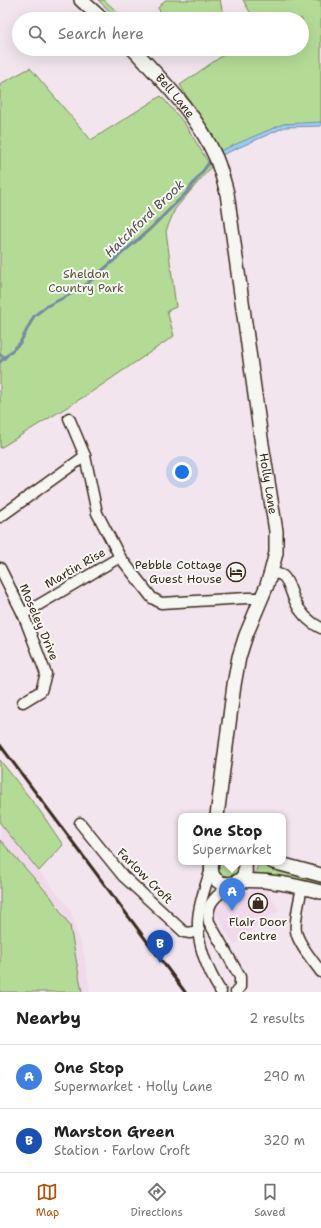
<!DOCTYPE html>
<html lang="en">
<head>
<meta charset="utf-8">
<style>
  :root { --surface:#fff; --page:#f6f6f6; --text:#222; --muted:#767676; --line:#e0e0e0; --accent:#b45309 }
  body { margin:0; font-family:"Shantell Sans",sans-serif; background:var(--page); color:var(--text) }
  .you { position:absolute; left:182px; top:472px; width:14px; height:14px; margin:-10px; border:3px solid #fff; border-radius:50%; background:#1a73e8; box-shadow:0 0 0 6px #1a73e833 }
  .badge { display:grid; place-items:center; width:26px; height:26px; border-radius:50%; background:var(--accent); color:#fff; font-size:13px; font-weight:700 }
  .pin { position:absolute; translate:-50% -33px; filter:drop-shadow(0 1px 2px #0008) }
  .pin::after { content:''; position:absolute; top:21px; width:14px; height:12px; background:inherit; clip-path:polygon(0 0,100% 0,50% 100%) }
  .popup { position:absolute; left:178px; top:813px; width:108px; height:52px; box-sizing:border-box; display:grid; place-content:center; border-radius:8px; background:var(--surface); filter:drop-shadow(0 1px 3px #0005); font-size:13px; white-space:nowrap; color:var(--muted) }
  .popup b { font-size:15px; color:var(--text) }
  .popup::after { content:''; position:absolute; left:50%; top:100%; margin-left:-8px; border:8px solid transparent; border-top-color:var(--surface) }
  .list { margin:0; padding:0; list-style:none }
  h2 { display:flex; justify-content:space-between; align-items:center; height:52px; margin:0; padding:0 16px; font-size:17px }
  h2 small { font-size:13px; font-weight:400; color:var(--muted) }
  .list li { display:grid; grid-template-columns:26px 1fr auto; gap:12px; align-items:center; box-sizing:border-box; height:64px; padding:0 16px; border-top:1px solid var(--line) }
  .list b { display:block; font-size:15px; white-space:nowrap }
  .list p { margin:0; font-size:13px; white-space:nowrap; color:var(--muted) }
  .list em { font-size:13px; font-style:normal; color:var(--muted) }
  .icon { flex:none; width:22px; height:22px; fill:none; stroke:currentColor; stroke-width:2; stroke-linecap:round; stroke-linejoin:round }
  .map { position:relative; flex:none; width:321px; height:992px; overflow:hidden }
  .search { position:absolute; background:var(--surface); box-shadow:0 4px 16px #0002; left:12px; right:12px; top:12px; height:44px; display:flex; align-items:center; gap:10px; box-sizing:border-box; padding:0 14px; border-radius:22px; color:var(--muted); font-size:15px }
  .sheet { height:180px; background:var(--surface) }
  nav { display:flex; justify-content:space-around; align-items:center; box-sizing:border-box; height:56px; border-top:1px solid var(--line); background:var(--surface); font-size:11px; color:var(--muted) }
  nav a { display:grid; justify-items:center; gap:2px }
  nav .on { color:var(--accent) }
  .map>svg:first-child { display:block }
  .built { fill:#efd9eb }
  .green { fill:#b4db96; stroke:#78825a }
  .water { fill:#9acbf6; stroke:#748ba0 }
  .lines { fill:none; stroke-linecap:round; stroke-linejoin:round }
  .stream { stroke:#748ba0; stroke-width:3 }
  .minor-casing { stroke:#3b2a1e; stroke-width:13 }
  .tertiary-casing { stroke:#3b2a1e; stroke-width:16 }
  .minor { stroke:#f6f6f2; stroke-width:10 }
  .tertiary { stroke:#f6f6f2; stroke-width:13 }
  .rail { stroke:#3b2a1e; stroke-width:3 }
  .labels { text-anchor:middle; stroke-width:4; stroke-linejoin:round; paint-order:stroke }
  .street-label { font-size:12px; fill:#3b2a1e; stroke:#f6f6f2 }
  .park-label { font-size:12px; fill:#59563c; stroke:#f6f6f2 }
  .poi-label { font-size:12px; fill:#3b2a1e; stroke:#f6f6f2; text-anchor:end }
  .water-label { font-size:13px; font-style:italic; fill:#535254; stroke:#f6f6f2 }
</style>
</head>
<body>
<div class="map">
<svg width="321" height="992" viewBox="0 0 321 992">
  <rect width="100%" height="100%" fill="#f2e5ee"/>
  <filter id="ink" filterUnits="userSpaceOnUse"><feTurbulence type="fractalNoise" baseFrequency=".025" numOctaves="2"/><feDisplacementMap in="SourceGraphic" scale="8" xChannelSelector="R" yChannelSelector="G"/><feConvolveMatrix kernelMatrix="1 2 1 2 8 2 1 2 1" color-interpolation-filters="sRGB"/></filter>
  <g filter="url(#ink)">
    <!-- built -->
    <g class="built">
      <polygon points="0,823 70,909 84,954 90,992 0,992"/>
      <polygon points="254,889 267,890 279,911 259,923 234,945 215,911 222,904 230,898 249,890"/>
    </g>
    <!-- green -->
    <g class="green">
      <polygon points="98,0 104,0 125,19 118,19"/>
      <polygon points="165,0 220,0 224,18 223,19 165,19 158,8"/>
      <polygon points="243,0 321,0 321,126 318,124 285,124 221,152 216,143 180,85 232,49 302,49 302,19 254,19"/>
      <polygon points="30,68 91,140 161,96 185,124 211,167 175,209 166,231 176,307 167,311 174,336 90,393 0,448 0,84"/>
      <polygon points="0,760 40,811 63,845 39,871 0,823"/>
      <polygon points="0,840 51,897 70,926 82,992 0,992"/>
      <polygon points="219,862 239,862 240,870 232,879 221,877 218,870"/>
      <polygon points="258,864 321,880 321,888 269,874 255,874"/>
    </g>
    <!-- water -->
    <polygon class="water" points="321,122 321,126 285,127 222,155 220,151 283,124"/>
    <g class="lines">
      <!-- stream -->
      <g class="stream">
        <polyline points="0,354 5,358"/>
        <polyline points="0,362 20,343 34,316 47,306 81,289 150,229 187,192 212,159"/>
      </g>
      <!-- minor casing -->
      <g class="minor-casing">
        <g id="minor">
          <polyline points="69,418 85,456 97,513 120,557 152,598 161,603 247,598 261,598"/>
          <polyline points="0,517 85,456"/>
          <polyline points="0,568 23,614 46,674 41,691 23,702"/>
          <path d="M271,572c3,1 9,2 12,4 5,4 8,16 11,23 5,12 15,23 27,29"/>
          <polyline points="23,614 120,557"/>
          <polyline points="80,823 123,876 184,932 190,933 199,930"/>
          <path d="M211,869c-5,16 -12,33 -13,51 -1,25 10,51 23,72"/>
          <path d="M233,884c-15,10 -28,18 -24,38l31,55v10l-4,5"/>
          <path d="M302,887c-2,11 -8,34 -6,44 2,13 18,31 25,41"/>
        </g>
      </g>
      <!-- tertiary casing -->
      <g class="tertiary-casing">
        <g id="tertiary">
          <polyline points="81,0 102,19"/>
          <path id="s1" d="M133,49c31,33 65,67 83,109 5,12 8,24 11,35l34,245 15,93v22l-5,19 -4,13 -21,50 -7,22 -5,28 -17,131"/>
          <path d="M212,862c-7,32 42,26 32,0"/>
          <polyline points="273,862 321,875"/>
          <path d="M239,881c28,-2 55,4 82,11"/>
        </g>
      </g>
      <!-- minor -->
      <use href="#minor" class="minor"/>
      <!-- tertiary -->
      <use href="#tertiary" class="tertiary"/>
      <!-- rail -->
      <polyline class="rail" points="0,745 185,992"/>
    </g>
  </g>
  <!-- icons -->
  <defs>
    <g id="hotel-ring" transform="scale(1)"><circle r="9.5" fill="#f6f6f2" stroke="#3b2a1e" stroke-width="1.5"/><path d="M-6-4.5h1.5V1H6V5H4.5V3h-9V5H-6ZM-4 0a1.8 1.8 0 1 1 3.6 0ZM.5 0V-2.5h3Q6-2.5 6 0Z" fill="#3b2a1e"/></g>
    <g id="shop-ring" transform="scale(1)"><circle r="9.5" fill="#f6f6f2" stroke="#3b2a1e" stroke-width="1.5"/><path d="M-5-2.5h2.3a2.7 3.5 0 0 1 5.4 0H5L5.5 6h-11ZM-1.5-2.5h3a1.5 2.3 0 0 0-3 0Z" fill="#3b2a1e"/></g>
  </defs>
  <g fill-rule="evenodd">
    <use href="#hotel-ring" x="236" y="572"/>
    <use href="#shop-ring" x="258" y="903"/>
  </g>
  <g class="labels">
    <!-- street labels -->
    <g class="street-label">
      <text dy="4" stroke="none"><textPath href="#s1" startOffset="63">Bell Lane</textPath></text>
      <text dy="4" stroke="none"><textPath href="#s1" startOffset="468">Holly Lane</textPath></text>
      <text transform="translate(75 568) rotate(-30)" y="4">Martin Rise</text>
      <text transform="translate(39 622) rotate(67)" y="4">Moseley Drive</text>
      <text transform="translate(145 876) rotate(45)" y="4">Farlow Croft</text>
    </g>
    <!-- park labels -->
    <g class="park-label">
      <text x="86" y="278">Sheldon<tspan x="86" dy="14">Country Park</tspan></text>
    </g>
    <!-- poi labels -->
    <g class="poi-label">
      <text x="222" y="569">Pebble Cottage<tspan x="222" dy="14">Guest House</tspan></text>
      <text x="258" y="926" text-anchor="middle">Flair Door<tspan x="258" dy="14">Centre</tspan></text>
    </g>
    <!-- water labels -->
    <g class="water-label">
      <text transform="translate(144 218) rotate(-44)" y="5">Hatchford Brook</text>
    </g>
  </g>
</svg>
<div class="you"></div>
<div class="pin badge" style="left:232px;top:911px;background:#3f7fe0">A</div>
<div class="popup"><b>One Stop</b>Supermarket</div>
<div class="pin badge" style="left:160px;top:963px;background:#1a4fb4">B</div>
<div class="search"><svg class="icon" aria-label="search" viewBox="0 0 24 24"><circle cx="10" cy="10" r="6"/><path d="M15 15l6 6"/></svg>Search here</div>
</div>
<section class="sheet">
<h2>Nearby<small>2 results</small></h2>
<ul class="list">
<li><span class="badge" style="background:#3f7fe0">A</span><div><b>One Stop</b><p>Supermarket · Holly Lane</p></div><em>290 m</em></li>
<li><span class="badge" style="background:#1a4fb4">B</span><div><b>Marston Green</b><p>Station · Farlow Croft</p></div><em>320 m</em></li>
</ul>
</section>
<nav>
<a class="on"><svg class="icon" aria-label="map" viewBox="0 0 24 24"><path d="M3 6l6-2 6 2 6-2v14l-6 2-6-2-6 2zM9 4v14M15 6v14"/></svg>Map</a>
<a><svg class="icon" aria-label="directions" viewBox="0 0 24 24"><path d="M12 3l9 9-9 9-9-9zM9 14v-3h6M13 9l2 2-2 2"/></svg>Directions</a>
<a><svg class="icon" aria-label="saved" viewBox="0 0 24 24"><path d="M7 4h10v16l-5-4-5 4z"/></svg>Saved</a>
</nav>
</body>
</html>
